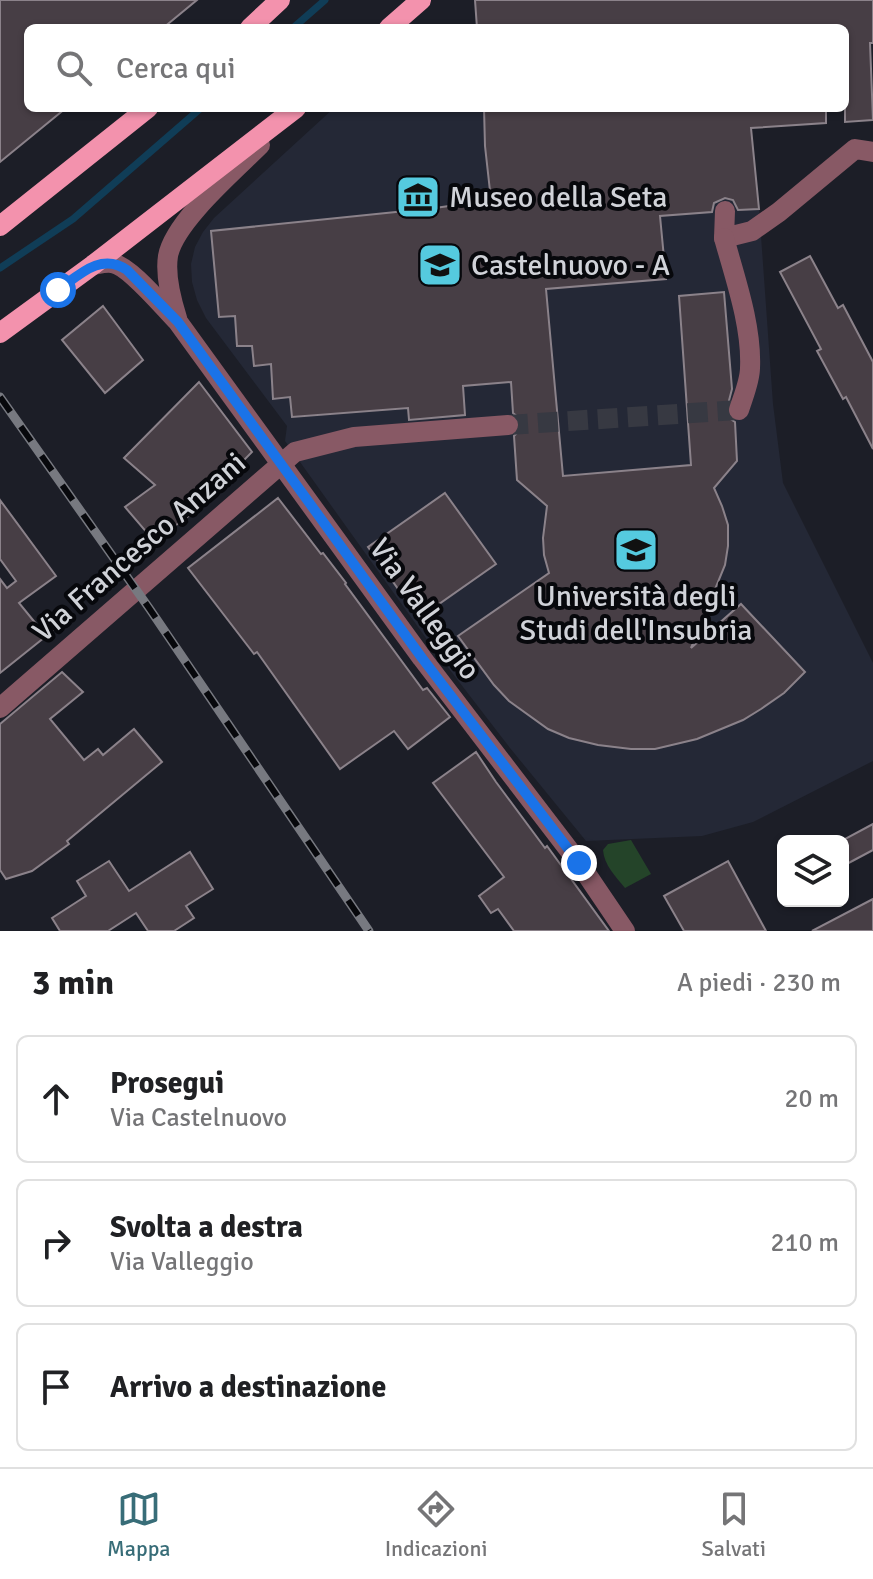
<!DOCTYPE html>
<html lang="it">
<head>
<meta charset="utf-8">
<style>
  :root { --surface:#fff; --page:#f2f2f2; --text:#202124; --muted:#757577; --line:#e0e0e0; --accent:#386d78 }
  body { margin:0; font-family:Signika,sans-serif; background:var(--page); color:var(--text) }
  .controls { position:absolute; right:24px; bottom:24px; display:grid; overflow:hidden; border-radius:12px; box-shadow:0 2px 6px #0004 }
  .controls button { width:72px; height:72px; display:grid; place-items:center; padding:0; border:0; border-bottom:2px solid var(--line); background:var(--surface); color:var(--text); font:40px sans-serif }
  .stop { position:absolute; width:24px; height:24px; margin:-18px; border:6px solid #1a73e8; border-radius:50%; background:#fff }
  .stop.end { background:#1a73e8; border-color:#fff; box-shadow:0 2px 8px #0008 }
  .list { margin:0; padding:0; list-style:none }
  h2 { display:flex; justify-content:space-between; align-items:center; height:104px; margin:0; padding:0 32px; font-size:34px }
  h2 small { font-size:26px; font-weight:400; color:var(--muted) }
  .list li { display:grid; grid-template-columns:52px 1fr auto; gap:24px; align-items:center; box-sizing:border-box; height:128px; margin:0 16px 16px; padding:0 16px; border:2px solid var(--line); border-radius:12px }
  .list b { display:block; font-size:30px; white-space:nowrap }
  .list p { margin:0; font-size:26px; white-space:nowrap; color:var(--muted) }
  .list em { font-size:26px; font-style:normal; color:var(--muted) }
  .icon { flex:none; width:44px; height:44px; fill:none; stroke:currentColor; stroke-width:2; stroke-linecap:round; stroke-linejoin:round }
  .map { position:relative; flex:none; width:873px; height:931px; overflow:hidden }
  .search { position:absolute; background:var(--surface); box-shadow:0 2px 6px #0004; left:24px; right:24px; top:24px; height:88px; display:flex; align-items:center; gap:20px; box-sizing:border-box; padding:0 28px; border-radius:12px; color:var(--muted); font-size:30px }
  .sheet { height:536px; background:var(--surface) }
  nav { display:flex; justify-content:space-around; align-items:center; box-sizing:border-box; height:112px; border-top:2px solid var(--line); background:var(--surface); font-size:22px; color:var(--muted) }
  nav a { display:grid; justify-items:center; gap:4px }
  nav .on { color:var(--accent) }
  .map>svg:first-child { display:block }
  .built { fill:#242836 }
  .green { fill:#244429 }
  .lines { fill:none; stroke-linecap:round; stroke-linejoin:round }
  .stream { stroke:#103d57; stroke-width:7 }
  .building { fill:#473e45; stroke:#8b828a; stroke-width:2 }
  .minor-tunnel { stroke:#373942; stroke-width:20; stroke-dasharray:20 10; stroke-linecap:butt }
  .minor { stroke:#885965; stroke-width:20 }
  .major { stroke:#f392ad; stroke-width:20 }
  .rail-casing { stroke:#777980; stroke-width:9 }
  .rail { stroke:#07080c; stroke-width:6; stroke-dasharray:18; stroke-linecap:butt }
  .route { stroke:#1a73e8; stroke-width:10 }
  .labels { text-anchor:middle; stroke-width:8; stroke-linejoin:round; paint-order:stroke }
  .poi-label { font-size:30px; fill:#d0d2d8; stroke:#07080c; text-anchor:start }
  .street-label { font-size:30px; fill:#d0d2d8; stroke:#07080c }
</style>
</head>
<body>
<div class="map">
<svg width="873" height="931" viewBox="0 0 873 931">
  <rect width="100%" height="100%" fill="#1c1e27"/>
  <!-- built -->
  <polygon class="built" points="334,108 483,108 485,145 751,128 758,194 773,404 783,483 873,663 873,761 753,822 702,836 586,841 510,748 433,648 285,441 287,426 206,318 197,300 192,282 191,264 195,247 203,232 214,218"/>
  <!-- green -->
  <path class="green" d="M631,840l20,34 -26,14c-9,-11 -21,-23 -22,-38l5,-6z"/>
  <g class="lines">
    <!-- stream -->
    <g class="stream">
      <polyline points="293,28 325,0"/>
      <polyline points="0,268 73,219 201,108"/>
    </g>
  </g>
  <!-- building -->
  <g class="building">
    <polygon points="0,0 197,0 163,28 28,28 28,108 66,108 0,162"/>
    <polygon points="475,0 873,0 873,43 870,43 873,120 845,122 845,28 477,28"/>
    <polygon points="484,108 826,108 826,123 751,128 759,209 738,210 733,200 725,198 714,203 712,212 660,216 666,279 546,289 563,476 691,465 679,296 724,292 732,389 726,412 729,418 735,422 737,461 714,488 722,506 728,525 728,546 725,565 691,648 741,604 805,672 784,693 761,709 743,720 697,739 655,749 631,749 598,745 569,738 548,729 509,701 494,685 458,636 549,573 544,555 543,538 547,506 517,480 514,436 519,431 521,425 518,417 513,413 511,382 463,386 465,415 409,420 408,408 292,417 290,397 273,399 271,364 254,366 252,346 237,346 235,316 219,317 211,231 435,208 491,200 485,146"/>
    <polygon points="810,256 838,308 843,305 873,362 873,449 846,397 843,399 817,351 821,349 780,272"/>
    <polygon points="103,306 143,360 105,393 62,340"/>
    <polygon points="199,382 252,452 190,515 154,541 125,507 155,485 124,458"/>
    <polygon points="445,493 496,564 419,618 368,547"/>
    <polygon points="278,498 321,554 323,553 346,583 345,584 423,690 427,688 450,717 408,749 394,731 340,769 257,652 254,654 188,568"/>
    <polygon points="0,500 56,576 19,603 37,625 55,629 0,673 0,579 7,588 16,581 0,559"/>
    <polygon points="62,672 83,692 50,719 84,760 98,749 103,755 134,729 162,762 67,841 69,844 32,871 6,879 0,870 0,724"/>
    <polygon points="476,752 496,782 545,848 547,846 609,931 514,931 498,909 491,913 479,896 504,877 433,783"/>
    <polygon points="873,824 873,850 843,866 843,840"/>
    <polygon points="190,852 213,889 186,906 194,918 174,931 148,931 136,913 108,931 60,931 52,918 86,896 77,881 109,861 129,891"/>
    <polygon points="728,861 766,931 684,931 664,896"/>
    <polygon points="873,899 873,931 812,931"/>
  </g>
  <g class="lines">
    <!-- minor-tunnel -->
    <polyline class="minor-tunnel" points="508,425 739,410"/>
    <!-- minor -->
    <g class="minor">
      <polyline points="725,211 724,238 752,231 779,212 855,149 873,152"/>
      <path d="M724,238c11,40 28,88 26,130 0,13 -7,29 -11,42"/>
      <path d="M93,265c6,-1 12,-3 19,-2 17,2 52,45 66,59l244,336 157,205 46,68"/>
      <path d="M177,318c-6,-19 -12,-43 -9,-62 6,-34 67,-86 92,-111"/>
      <polyline points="0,708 295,452 354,437 508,425"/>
    </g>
    <!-- major -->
    <g class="major">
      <polyline points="250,28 280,0"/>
      <polyline points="389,28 421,0"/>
      <polyline points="0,226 148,108"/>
      <polyline points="0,333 93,265 296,108"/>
    </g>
    <!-- rail casing -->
    <g class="rail-casing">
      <polyline id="rail" points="0,397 149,608 369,931"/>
    </g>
    <!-- rail -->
    <use href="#rail" class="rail"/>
  </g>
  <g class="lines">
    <!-- route -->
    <path class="route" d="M58,290c21,-15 43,-38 69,-20l51,52 244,336 157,205"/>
  </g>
  <!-- icons -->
  <defs>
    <g id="museum-square" transform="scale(2.3)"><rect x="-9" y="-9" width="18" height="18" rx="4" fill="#55cadf" stroke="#07080c"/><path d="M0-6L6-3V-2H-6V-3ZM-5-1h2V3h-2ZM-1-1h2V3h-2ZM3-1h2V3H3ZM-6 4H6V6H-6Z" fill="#111"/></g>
    <g id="university-square" transform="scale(2.3)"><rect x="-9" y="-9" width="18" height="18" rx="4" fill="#55cadf" stroke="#07080c"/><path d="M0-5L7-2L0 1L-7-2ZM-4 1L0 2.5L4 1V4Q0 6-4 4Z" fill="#111"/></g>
  </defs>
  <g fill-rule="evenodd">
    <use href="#museum-square" x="418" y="197"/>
    <use href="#university-square" x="440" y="265"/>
    <use href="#university-square" x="636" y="550"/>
  </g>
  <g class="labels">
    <!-- poi labels -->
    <g class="poi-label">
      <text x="449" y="207">Museo della Seta</text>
      <text x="471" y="275">Castelnuovo - A</text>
      <text x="636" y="606" text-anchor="middle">Università degli<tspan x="636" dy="34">Studi dell'Insubria</tspan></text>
    </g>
    <!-- street labels -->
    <g class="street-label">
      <text transform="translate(139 547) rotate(-41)" y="10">Via Francesco Anzani</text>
      <text transform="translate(425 609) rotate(54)" y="10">Via Valleggio</text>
    </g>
  </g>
</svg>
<div class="controls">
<button><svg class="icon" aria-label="layers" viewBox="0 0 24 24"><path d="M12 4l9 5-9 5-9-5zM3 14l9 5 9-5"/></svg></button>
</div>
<div class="stop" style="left:58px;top:290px"></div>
<div class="stop end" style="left:579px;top:863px"></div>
<div class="search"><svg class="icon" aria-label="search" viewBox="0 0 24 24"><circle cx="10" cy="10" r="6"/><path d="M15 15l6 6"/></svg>Cerca qui</div>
</div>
<section class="sheet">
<h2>3 min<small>A piedi · 230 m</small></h2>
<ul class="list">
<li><svg class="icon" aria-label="ahead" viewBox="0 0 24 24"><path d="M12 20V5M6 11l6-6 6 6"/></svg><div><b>Prosegui</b><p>Via Castelnuovo</p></div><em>20 m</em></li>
<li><svg class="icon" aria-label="right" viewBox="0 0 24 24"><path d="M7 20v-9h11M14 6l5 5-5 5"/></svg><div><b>Svolta a destra</b><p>Via Valleggio</p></div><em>210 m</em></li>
<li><svg class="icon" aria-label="arrive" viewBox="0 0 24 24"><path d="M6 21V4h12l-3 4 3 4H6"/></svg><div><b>Arrivo a destinazione</b></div></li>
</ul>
</section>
<nav>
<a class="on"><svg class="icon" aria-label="map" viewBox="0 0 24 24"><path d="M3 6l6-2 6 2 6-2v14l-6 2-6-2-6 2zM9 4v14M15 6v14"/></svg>Mappa</a>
<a><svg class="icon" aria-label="directions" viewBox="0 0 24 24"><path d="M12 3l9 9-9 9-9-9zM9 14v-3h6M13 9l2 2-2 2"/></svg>Indicazioni</a>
<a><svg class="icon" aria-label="saved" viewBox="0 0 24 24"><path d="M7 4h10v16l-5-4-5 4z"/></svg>Salvati</a>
</nav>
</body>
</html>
